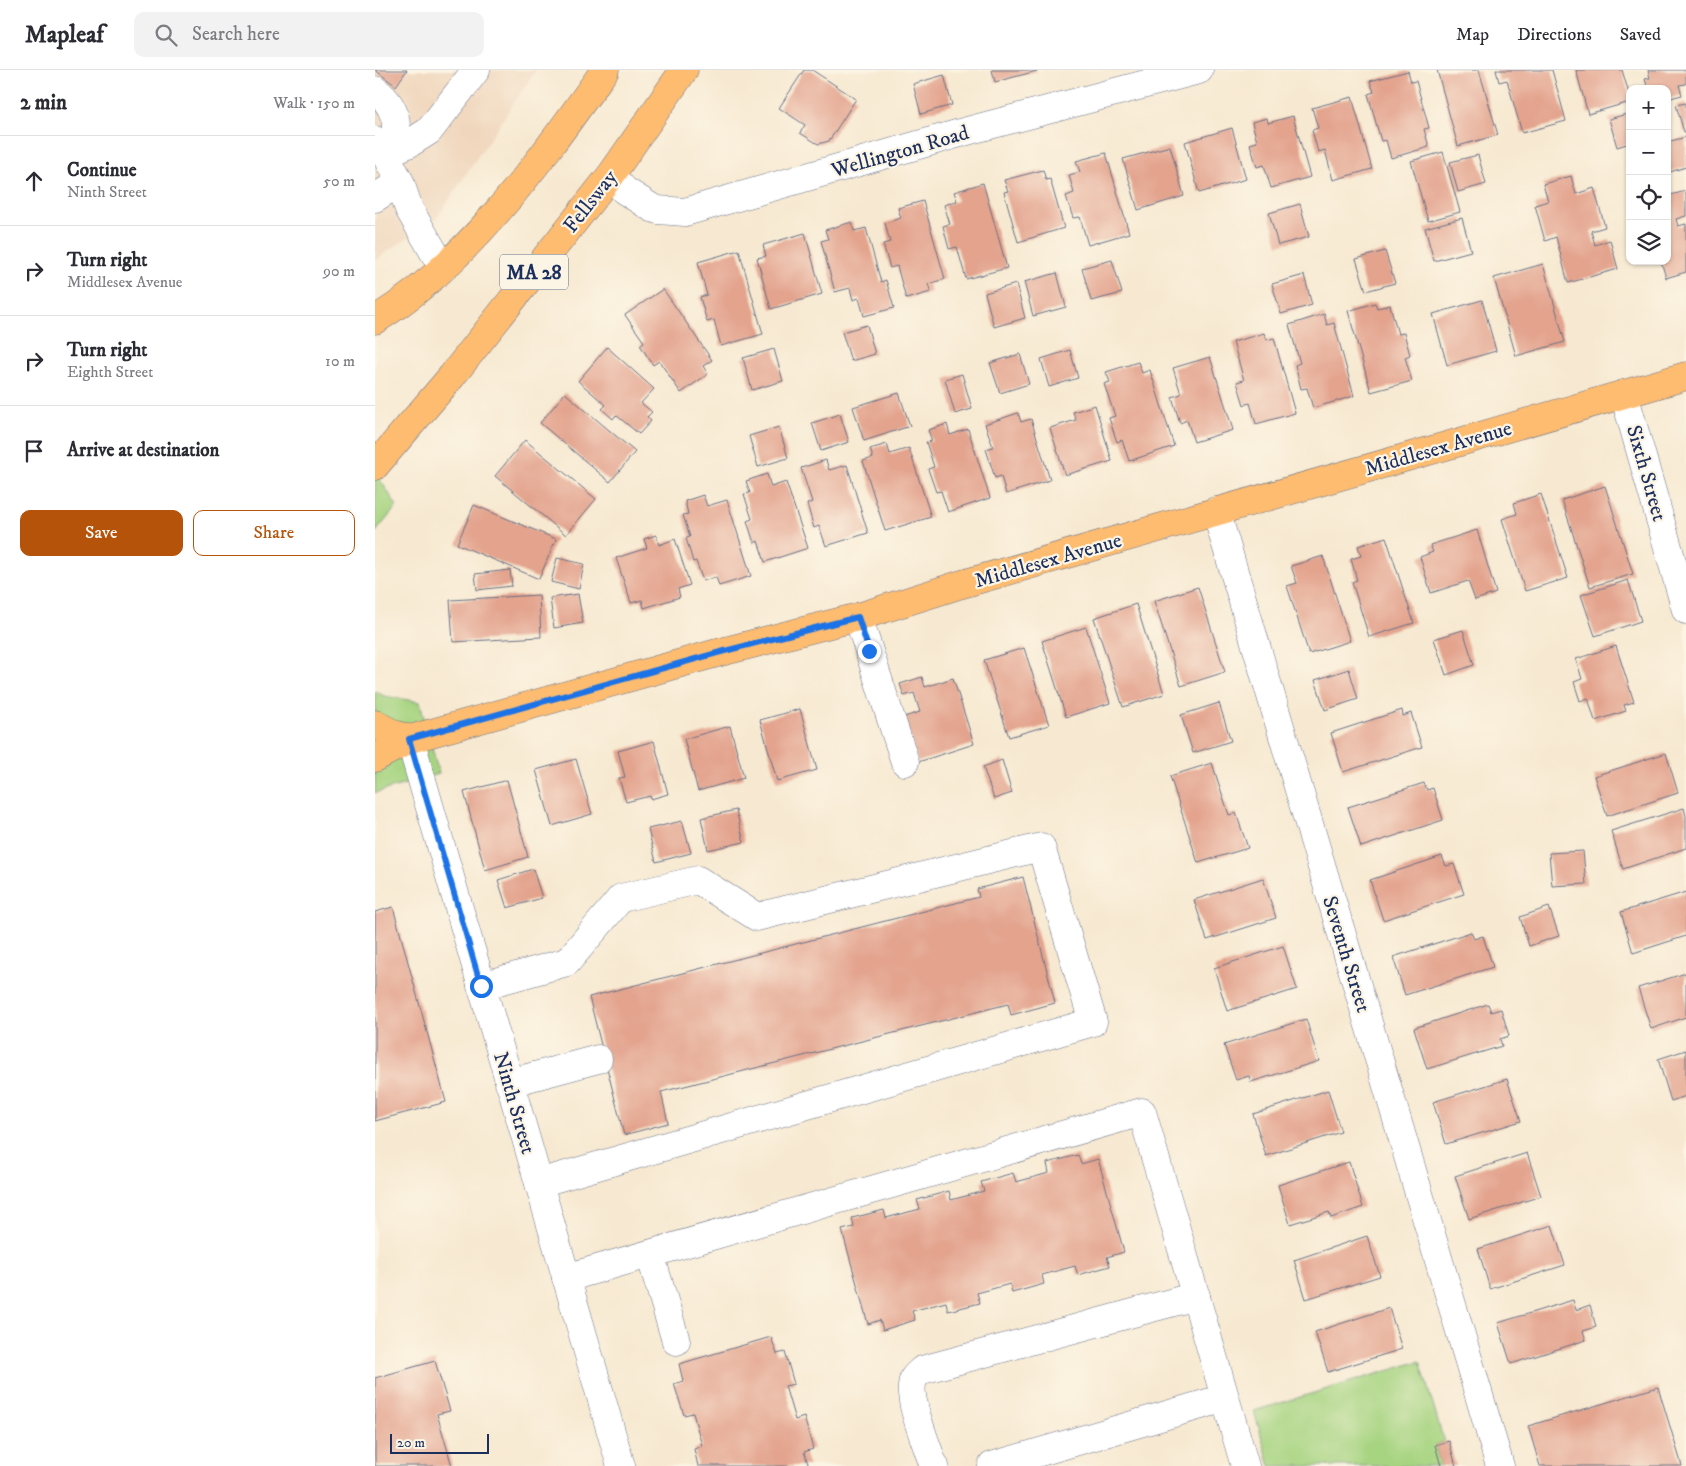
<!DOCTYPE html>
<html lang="en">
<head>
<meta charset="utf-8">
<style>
  :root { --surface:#fff; --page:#f2f2f3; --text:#2b2b33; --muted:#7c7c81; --line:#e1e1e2; --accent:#b45309 }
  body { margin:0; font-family:"IM FELL DW Pica",serif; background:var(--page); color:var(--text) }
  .controls { position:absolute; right:15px; top:15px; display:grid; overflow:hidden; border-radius:10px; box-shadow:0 1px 4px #0004 }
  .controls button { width:45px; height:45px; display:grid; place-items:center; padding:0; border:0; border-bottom:1px solid var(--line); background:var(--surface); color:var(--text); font:25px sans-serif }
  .scale { position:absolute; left:15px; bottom:12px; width:99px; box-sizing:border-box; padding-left:5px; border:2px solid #1b2f5e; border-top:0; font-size:14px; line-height:18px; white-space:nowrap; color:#1b2f5e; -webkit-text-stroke:4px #fcf5e5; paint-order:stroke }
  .stop { position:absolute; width:15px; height:15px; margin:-11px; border:4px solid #1a73e8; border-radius:50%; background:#fff }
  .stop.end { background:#1a73e8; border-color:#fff; box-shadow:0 1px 5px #0008 }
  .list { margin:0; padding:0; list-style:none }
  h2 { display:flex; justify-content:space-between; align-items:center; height:65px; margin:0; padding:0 20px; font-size:21px }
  h2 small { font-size:16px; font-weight:400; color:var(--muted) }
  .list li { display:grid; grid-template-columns:32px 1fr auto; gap:15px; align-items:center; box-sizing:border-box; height:90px; padding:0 20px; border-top:1px solid var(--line) }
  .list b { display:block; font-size:19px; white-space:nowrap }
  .list p { margin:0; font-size:16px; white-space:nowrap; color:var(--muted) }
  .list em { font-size:16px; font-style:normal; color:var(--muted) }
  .actions { display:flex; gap:10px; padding:15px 20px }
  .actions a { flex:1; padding:11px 0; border:1px solid var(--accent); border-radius:10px; text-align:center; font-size:18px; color:var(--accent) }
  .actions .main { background:var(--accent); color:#fff }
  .icon { flex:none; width:28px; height:28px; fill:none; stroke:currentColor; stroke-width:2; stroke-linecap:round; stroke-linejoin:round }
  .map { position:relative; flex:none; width:1311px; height:1396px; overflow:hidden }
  header { display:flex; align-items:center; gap:30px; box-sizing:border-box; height:70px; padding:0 25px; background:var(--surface); border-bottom:1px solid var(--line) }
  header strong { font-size:24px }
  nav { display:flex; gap:28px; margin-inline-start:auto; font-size:18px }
  .search { width:350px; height:45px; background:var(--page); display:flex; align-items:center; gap:12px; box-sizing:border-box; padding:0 18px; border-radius:10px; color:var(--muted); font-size:19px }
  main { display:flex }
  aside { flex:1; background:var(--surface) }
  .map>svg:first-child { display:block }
  .built { fill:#f0d6bc }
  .green { fill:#a7d481; stroke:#618270 }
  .building { fill:#e3a38d }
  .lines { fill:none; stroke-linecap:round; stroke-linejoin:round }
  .minor-casing { stroke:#687086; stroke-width:29 }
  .major-casing { stroke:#687086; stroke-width:29 }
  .minor { stroke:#fff; stroke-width:28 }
  .major { stroke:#febc70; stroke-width:28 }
  .route { stroke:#1a73e8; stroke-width:6 }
  .labels { text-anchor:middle; stroke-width:4.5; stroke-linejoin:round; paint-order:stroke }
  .shield { fill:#fcf5e5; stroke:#5e6a86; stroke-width:1 }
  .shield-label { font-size:20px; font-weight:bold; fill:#1b2f5e }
  .street-label { font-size:21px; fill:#1b2f5e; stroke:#fcf5e5 }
</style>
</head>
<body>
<header>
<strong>Mapleaf</strong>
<div class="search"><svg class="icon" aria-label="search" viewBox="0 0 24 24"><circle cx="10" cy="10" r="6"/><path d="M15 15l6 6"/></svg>Search here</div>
<nav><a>Map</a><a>Directions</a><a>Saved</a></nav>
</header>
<main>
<aside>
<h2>2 min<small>Walk · 150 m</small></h2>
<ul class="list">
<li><svg class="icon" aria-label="ahead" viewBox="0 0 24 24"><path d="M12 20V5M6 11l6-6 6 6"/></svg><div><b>Continue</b><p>Ninth Street</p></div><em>50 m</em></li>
<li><svg class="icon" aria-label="right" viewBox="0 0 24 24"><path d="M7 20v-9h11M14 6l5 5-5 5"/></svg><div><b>Turn right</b><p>Middlesex Avenue</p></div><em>90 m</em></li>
<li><svg class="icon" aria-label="right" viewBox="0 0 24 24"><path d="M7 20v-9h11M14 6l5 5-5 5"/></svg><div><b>Turn right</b><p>Eighth Street</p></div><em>10 m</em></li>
<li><svg class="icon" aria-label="arrive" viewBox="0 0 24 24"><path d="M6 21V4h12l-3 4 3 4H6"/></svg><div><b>Arrive at destination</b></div></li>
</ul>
<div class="actions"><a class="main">Save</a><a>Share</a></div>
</aside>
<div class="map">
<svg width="1311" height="1396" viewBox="0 0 1311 1396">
  <rect width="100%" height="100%" fill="#fcf5e5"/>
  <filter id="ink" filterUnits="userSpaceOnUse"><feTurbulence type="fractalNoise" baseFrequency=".02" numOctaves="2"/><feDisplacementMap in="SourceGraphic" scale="10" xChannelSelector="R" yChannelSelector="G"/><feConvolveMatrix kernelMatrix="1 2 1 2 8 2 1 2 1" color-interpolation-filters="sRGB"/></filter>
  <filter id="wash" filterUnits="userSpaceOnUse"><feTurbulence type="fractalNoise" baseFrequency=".0096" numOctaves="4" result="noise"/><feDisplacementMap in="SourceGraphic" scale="20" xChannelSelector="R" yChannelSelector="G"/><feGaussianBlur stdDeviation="1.12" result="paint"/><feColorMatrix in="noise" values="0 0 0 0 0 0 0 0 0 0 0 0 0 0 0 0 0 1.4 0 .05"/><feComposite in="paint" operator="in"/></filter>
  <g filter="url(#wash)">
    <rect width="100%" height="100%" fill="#f7e9d1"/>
    <!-- built -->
    <polygon class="built" points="0,0 161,0 61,149 0,190"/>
    <!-- green -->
    <g class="green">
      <polygon points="0,402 22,436 0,463"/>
      <polygon points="0,621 9,626 45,632 64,704 0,723"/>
      <polygon points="1045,1291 1069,1372 1060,1375 1066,1396 895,1396 879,1341"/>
    </g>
    <g id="blocks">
      <!-- building -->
      <g class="building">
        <polygon points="0,0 32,0 21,16"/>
        <polygon points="429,0 437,0 481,29 454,71 443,74 425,63 430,55 404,38"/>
        <polygon points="617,0 662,0 662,1 620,12"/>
        <polygon points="1062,0 1104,0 1123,65 1083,76"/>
        <polygon points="1121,0 1177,0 1191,51 1147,63 1132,10 1124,12"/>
        <polygon points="1201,0 1247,0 1255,27 1255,32 1213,44"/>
        <polygon points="1273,0 1311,0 1311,14 1304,15 1307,25 1292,29 1292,19 1273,19 1270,9 1275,8"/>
        <polygon points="1033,1 1036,12 1041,11 1054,58 1049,59 1054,77 1016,88 1011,70 1006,71 993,24 999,22 995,11"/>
        <polygon points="569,5 577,35 546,44 538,14"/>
        <polygon points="977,27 997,99 958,110 950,80 943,82 937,60 943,58 937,38"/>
        <polygon points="1311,33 1311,62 1309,62 1301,35"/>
        <polygon points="1255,43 1255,73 1242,77 1234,49"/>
        <polygon points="918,46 935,107 896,118 889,95 882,97 875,74 882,72 877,52 892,48 893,53"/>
        <polygon points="857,58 871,109 824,123 810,72"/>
        <polygon points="1311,67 1311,97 1295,102 1292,94 1292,72"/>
        <polygon points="795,76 809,126 763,140 748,89"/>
        <polygon points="1068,82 1085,142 1053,151 1036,91"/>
        <polygon points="731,83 754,163 713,175 705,147 698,148 691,126 699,123 694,105 705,102 701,91"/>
        <polygon points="1103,85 1111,114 1083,122 1075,92"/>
        <polygon points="668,100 671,110 675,109 689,158 643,172 629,122 633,121 629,110"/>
        <polygon points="1196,106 1201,124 1219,118 1230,157 1216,161 1220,175 1235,170 1243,199 1193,213 1181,167 1170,171 1160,135 1173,131 1168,114"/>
        <polygon points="608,113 632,198 591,209 582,177 574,179 568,156 575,154 569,135 582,131 579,122"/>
        <polygon points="1311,121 1311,146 1301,149 1303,156 1311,154 1311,202 1291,208 1286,191 1292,191 1292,126"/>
        <polygon points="548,131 570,209 553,214 556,222 531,229 522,196 515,198 508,174 515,172 510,153 526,148 523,138"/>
        <polygon points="925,134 934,167 903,175 894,143"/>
        <polygon points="1087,148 1096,181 1059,191 1050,158"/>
        <polygon points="477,152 479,161 491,158 506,212 511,210 519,238 489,246 484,228 478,230 475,218 460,222 446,171 453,169 450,160"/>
        <polygon points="430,163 447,224 396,239 382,188 391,186 388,175"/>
        <polygon points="364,180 388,264 346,276 339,250 332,252 325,227 332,225 323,192"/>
        <polygon points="1010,181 1020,213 991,221 981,189"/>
        <polygon points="737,190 747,223 716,231 707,198"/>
        <polygon points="1168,194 1190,272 1141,286 1119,208"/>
        <polygon points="682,203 691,237 658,246 649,212"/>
        <polygon points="929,205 937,235 906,244 897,214"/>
        <polygon points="641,214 650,248 619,257 610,223"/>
        <polygon points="288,219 337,290 328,296 333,304 306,323 284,291 278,295 265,275 269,272 250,245"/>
        <polygon points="1107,230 1121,281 1072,295 1058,244"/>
        <polygon points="1000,233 1002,238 1015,235 1023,264 1029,263 1035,285 1030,287 1037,311 996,322 973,241"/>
        <polygon points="949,244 952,255 959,253 979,326 938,338 932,318 926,319 920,295 925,293 914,255"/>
        <polygon points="492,255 500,284 476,291 467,262"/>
        <polygon points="889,263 892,270 899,268 920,343 881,354 875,333 869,335 862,312 869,310 858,272"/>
        <polygon points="232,277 279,319 266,333 277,342 272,347 276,351 264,364 241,345 238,349 227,339 231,335 203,311"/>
        <polygon points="399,279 408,311 377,320 368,288"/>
        <polygon points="695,280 703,308 674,317 666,289"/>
        <polygon points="645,284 654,314 625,323 615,293"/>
        <polygon points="835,287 858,360 819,372 812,350 805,353 797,327 806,324 798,298"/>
        <polygon points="763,292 767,303 775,300 799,376 754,391 747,370 742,372 734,348 740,346 729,314 735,312 731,302"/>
        <polygon points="587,304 597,339 580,344 570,309"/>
        <polygon points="190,323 260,382 235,412 165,353"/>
        <polygon points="524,323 535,356 489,371 478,337"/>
        <polygon points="720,335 737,391 690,405 675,358 701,350 698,342"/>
        <polygon points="643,343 646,352 656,349 675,410 631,424 626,406 620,408 611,379 618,377 610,354"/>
        <polygon points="465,344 474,372 446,381 437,353"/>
        <polygon points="572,354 575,365 593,359 615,428 573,442 566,421 561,422 553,399 559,397 551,372 557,371 553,360"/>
        <polygon points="404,357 413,388 383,397 374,366"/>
        <polygon points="150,370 221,429 191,465 120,406"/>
        <polygon points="512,374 515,384 534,378 556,447 510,461 488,391 498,388 495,379"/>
        <polygon points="451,390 454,400 472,395 493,463 451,476 444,456 439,458 432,434 437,432 426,398"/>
        <polygon points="392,404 396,417 411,412 433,478 390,492 383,471 379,473 372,451 377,449 369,424 375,423 371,411"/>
        <polygon points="1230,416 1258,504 1215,517 1187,430"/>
        <polygon points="1166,424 1193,508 1150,521 1127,449 1142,444 1139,433"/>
        <polygon points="328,425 332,436 352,430 376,506 344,516 341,507 328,511 321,491 318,492 311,468 315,467 308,445 313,444 310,431"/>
        <polygon points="99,435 181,469 164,509 82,474"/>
        <polygon points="1102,460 1121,523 1100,530 1093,511 1056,523 1045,487 1058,482 1055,475"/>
        <polygon points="281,465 284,475 300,469 315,515 303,519 305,527 269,538 267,530 256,533 241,488 272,478 269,469"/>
        <polygon points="1011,467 1039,553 994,567 977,512 982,510 976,489 986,486 983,476"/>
        <polygon points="948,486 975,571 934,584 912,516 922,513 916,496"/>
        <polygon points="182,488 209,494 204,519 176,512"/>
        <polygon points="135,500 137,516 102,520 100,504"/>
        <polygon points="1253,510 1266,551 1220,566 1206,525"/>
        <polygon points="823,517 850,602 806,616 779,531"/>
        <polygon points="203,524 208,553 179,558 175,528"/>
        <polygon points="164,525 166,567 78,572 75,530"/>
        <polygon points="761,534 789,624 748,637 719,548"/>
        <polygon points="711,557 735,633 691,647 667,571"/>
        <polygon points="1088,560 1099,595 1071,605 1059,569"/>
        <polygon points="1241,576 1259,632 1249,635 1251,641 1220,651 1213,628 1205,631 1199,612 1207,609 1201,589"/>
        <polygon points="649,578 674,655 634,667 609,590"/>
        <polygon points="974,599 983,629 950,640 940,610"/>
        <polygon points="547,607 550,617 578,608 599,674 543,692 529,647 545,642 539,623 529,626 525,614"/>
        <polygon points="844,633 856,671 818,683 806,645"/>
        <polygon points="425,639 442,700 402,711 385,650"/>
        <polygon points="1027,640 1028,646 1036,643 1047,677 968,702 956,663"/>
        <polygon points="355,656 369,708 323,721 309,669"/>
        <polygon points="279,671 293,724 276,729 275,726 251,732 244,708 250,707 243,681"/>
        <polygon points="1291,683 1303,723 1232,746 1219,706"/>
        <polygon points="201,689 217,744 177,756 161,700"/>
        <polygon points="627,690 637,723 619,729 608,697"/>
        <polygon points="837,693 854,745 861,743 873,778 823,793 795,706"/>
        <polygon points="132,710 153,787 110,800 89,722"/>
        <polygon points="1049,713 1052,720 1058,718 1068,750 986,777 973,737"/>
        <polygon points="1309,738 1311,746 1311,778 1248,799 1236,761"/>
        <polygon points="361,740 369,772 333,780 326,748"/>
        <polygon points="307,751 316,783 281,792 273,759"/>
        <polygon points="1208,781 1211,814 1177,816 1174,783"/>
        <polygon points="1067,786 1071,796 1079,794 1089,824 1008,850 995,810"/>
        <polygon points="158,799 167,828 132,838 123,810"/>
        <polygon points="648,807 680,933 636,945 633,934 286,1022 293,1053 249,1065 214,927 604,827 602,819"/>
        <polygon points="888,808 901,848 832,870 819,830"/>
        <polygon points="1311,822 1311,866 1258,883 1246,842"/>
        <polygon points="18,837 71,1032 0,1051 0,842"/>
        <polygon points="1174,837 1184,866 1154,876 1145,847"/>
        <polygon points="1096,862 1099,869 1108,866 1118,897 1030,925 1018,887"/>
        <polygon points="908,876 922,919 852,941 839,898"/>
        <polygon points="1311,903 1311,947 1276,959 1263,918"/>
        <polygon points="1113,934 1116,942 1126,939 1134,966 1125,969 1127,976 1052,999 1039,958"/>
        <polygon points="931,949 944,991 876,1012 874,1006 861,1010 849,975"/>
        <polygon points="1311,980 1311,1026 1296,1031 1283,989"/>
        <polygon points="1132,1009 1146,1051 1071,1074 1058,1032"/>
        <polygon points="953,1020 966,1062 891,1086 878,1044"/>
        <polygon points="1152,1083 1166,1126 1094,1149 1080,1106"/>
        <polygon points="703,1085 706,1094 723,1089 749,1182 732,1187 735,1196 703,1205 700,1196 667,1205 669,1214 637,1223 635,1214 602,1223 605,1233 573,1241 571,1232 537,1241 540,1250 508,1260 505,1250 493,1254 467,1160 479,1157 477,1148 509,1140 511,1148 545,1139 542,1130 574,1121 576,1130 609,1121 606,1112 638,1103 641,1112 674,1103 672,1093"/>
        <polygon points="974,1092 988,1137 956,1148 954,1142 915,1154 903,1115"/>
        <polygon points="1177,1155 1190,1195 1115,1219 1103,1179"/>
        <polygon points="992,1166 1005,1206 931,1229 919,1190"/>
        <polygon points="1198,1230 1201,1240 1215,1235 1221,1257 1208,1261 1211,1270 1136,1294 1123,1253"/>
        <polygon points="1014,1238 1027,1279 953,1302 940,1262"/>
        <polygon points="396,1267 402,1284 410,1282 419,1314 410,1316 420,1350 429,1347 438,1379 429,1382 434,1396 323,1396 319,1379 327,1376 318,1343 309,1345 299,1314 308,1311 304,1294"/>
        <polygon points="60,1291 75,1341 62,1344 77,1396 0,1396 0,1308"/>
        <polygon points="1283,1317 1307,1396 1165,1396 1153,1356"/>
        <polygon points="1074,1371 1081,1396 1066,1396 1060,1375"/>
      </g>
    </g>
  </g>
  <g filter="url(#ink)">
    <use href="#blocks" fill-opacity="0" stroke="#687086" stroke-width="1"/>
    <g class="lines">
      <!-- minor casing -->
      <g class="minor-casing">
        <g id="minor">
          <path d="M0,20c12,9 21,21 21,37 0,8 -8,19 -11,27"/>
          <polyline points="0,70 10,84 25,112 34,139 68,198"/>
          <polyline points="10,84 35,73 54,61 101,0"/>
          <polyline points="236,105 249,120 277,138 283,140 310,142 592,61 824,0"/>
          <polyline points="0,128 25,112"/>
          <polyline points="1249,324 1311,540"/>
          <polyline points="841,441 1125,1396"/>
          <polyline points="483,547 530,692"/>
          <polyline points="35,669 246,1396"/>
          <polyline points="106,916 192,892 246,828 323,810 382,847 666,777 718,952 164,1113"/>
          <polyline points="134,1013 223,989"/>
          <polyline points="275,1184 301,1271"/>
          <polyline points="191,1208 767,1042 870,1396"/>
          <path d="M560,1396l-3,-5c-6,-19 -27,-66 -18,-83 2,-3 6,-6 8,-8l274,-74"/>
          <polyline points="617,1396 850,1328"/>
        </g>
      </g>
      <!-- major casing -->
      <g class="major-casing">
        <g id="major">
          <path d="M0,250c94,-57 167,-162 230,-250"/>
          <polyline points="0,396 77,306 236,105 309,0"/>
          <polyline points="0,654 19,664 35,669"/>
          <polyline points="0,688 35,669 342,583 483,547 584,515 1078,374 1311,306"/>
        </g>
      </g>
      <!-- minor -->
      <use href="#minor" class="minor"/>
      <!-- major -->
      <use href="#major" class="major"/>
    </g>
  </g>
  <g class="lines" filter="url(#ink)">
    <!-- route -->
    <polyline class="route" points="106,916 34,669 342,583 483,547 494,581"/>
  </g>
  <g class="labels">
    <!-- shield labels -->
    <rect class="shield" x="125" y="184.5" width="68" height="35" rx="4"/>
    <g class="shield-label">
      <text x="159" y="209">MA 28</text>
    </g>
    <!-- street labels -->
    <g class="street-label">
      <text transform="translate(525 81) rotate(-16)" y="7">Wellington Road</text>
      <text transform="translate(215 131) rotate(-52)" y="7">Fellsway</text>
      <text transform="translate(1063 378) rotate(-16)" y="7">Middlesex Avenue</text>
      <text transform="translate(1272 403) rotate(74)" y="7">Sixth Street</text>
      <text transform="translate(673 490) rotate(-16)" y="7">Middlesex Avenue</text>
      <text transform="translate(972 884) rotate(73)" y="7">Seventh Street</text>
      <text transform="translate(140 1033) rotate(74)" y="7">Ninth Street</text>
    </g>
  </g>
</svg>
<div class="controls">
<button>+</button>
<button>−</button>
<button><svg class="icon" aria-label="locate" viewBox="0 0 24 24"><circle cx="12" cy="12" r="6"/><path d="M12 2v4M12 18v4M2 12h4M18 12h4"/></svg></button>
<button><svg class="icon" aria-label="layers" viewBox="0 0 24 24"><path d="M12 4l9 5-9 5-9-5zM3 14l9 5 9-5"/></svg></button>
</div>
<div class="scale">20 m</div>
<div class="stop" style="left:106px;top:916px"></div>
<div class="stop end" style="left:494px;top:581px"></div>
</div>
</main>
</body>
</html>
